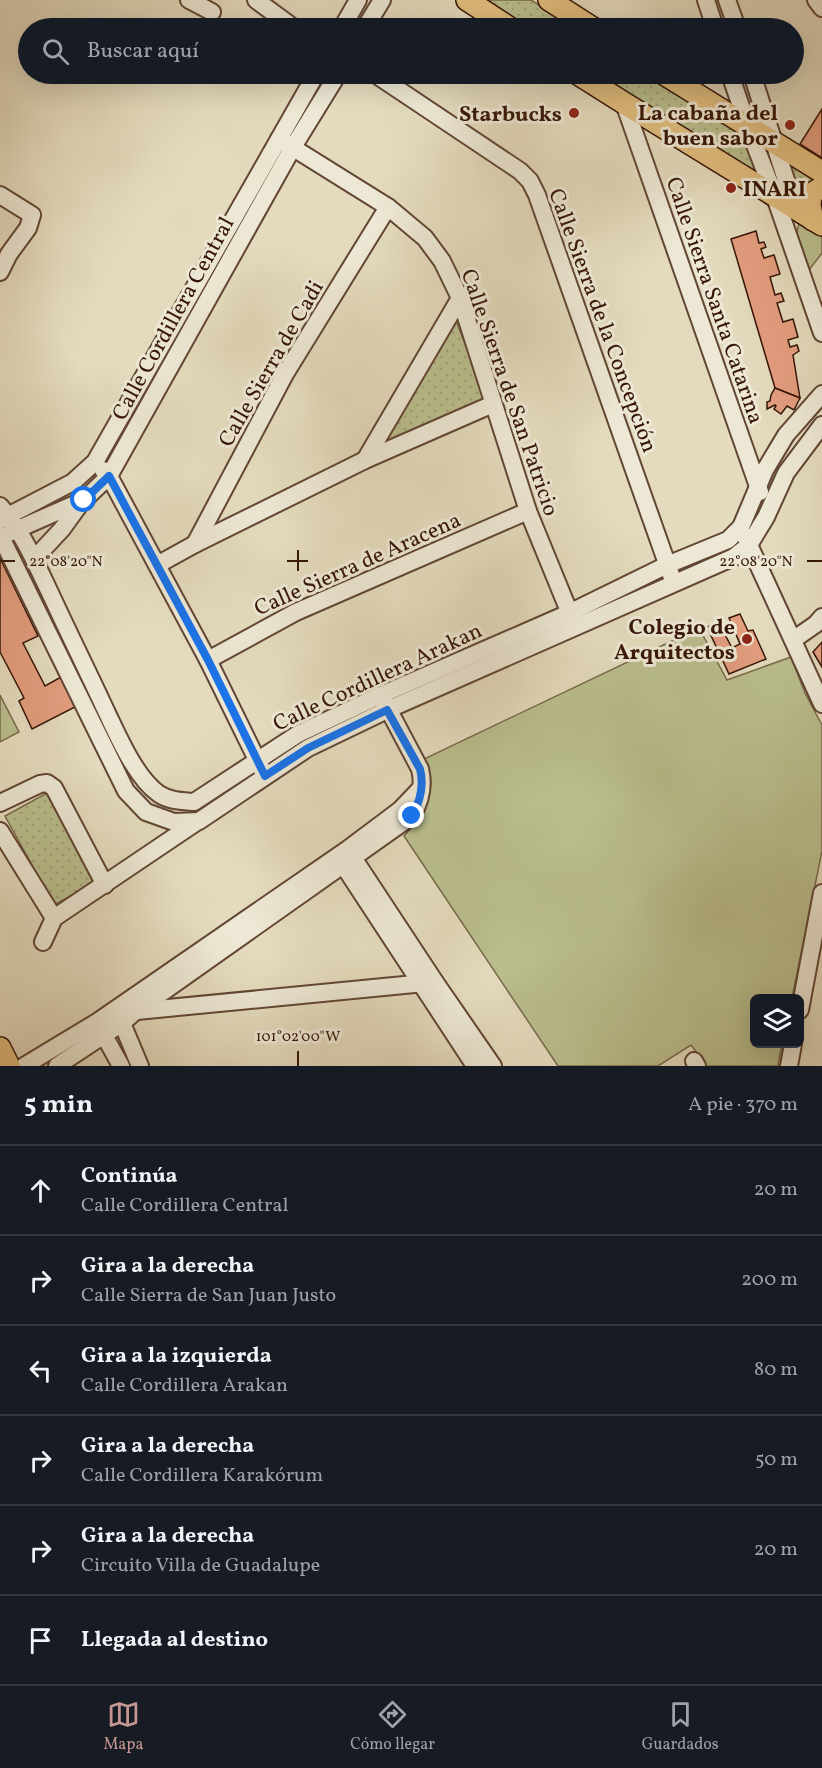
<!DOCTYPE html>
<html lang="es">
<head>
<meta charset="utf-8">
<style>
  :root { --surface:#171b24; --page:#242831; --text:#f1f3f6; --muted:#9ea1a6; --line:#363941; --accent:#c59692 }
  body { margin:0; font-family:Vollkorn,serif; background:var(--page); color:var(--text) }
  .controls { position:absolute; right:18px; bottom:18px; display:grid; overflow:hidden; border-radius:9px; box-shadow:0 6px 24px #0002 }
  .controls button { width:54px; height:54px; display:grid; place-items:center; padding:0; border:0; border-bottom:2px solid var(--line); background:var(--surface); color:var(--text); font:30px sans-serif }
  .stop { position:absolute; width:18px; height:18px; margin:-14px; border:4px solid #1a73e8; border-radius:50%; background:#fff }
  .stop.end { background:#1a73e8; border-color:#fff; box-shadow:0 2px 6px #0008 }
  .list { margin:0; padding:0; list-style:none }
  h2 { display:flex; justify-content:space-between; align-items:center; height:78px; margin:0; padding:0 24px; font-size:26px }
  h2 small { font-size:20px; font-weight:400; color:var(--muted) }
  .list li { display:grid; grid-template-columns:39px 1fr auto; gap:18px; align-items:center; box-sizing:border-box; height:90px; padding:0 24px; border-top:2px solid var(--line) }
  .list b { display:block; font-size:22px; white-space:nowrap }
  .list p { margin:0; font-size:20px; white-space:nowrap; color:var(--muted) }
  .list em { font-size:20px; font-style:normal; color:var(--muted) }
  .icon { flex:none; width:33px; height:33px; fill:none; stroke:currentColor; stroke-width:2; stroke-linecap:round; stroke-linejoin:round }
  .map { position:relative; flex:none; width:822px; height:1066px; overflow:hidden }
  .search { position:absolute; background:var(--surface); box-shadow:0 6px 24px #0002; left:18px; right:18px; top:18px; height:66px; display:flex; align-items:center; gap:15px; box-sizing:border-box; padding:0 21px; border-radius:33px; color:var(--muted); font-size:22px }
  .sheet { height:618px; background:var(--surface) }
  nav { display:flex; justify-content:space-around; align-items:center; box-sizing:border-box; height:84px; border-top:2px solid var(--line); background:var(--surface); font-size:16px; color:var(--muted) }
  nav a { display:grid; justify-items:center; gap:3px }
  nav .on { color:var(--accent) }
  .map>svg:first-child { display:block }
  .grass { fill:#babe8e; stroke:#786a4a; stroke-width:1.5 }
  .park { fill:url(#park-dots); stroke:#786a4a; stroke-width:1.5 }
  .building { fill:#e39e7f; stroke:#361506; stroke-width:1.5 }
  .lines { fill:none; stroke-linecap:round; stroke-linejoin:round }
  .minor-casing { stroke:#624634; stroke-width:20 }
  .major-casing { stroke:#361506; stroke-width:24 }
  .minor { stroke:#ede8d5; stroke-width:16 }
  .major { stroke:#e2be7f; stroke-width:21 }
  .route { stroke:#1a73e8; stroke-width:8 }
  .ticks { fill:none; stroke:#361506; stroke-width:2 }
  .poi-dot { fill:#8f2418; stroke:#ede8d5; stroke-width:2 }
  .labels { text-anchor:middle; stroke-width:6; stroke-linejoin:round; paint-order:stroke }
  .poi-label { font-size:22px; font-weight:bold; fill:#361506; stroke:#ede8d5; text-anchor:end }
  .street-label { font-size:22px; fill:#361506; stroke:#ede8d5 }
  .ticks-label { font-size:15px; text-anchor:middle; fill:#361506; stroke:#ede8d5; stroke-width:6; stroke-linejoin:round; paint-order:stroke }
</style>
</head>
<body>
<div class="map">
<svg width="822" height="1066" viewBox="0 0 822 1066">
  <defs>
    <pattern id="park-dots" width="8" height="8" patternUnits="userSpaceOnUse" patternTransform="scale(1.5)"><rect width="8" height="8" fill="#babe8e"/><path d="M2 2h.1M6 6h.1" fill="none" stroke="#a0a279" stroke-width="1.8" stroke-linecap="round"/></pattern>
  </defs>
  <rect width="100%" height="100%" fill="#e4dbbe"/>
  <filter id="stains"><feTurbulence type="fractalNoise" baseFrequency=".00333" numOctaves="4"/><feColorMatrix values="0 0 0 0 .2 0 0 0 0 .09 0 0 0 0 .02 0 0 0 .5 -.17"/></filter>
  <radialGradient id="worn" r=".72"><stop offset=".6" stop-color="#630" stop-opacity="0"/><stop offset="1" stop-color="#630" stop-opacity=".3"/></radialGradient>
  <!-- grass -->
  <g class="grass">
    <polygon points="799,223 822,234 822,253 809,270 796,235"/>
    <path d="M699,628l28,52 64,-23 14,36 17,32v126l-30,147 -38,1v45h28l-4,22h-71l-16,-21 -33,21h-100l-154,-230c20,-23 37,-47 20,-77z"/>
    <polygon points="0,695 19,732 0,742"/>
  </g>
  <!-- park -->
  <g class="park">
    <polygon points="483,0 531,0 577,28 528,28"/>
    <polygon points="598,74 648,74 822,184 822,216"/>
    <polygon points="455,318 486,398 384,443"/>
    <polygon points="47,793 96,882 54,905 5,816"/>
  </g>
  <!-- building -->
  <g class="building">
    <polygon points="822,109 822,158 800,144"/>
    <polygon points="756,231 759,243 764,242 766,247 761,249 764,258 774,255 780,274 770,277 775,295 781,293 784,301 777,303 783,322 793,319 798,337 788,340 790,347 797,345 799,351 793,355 800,398 775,388 731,239"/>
    <polygon points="775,388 800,398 794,410 787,406 781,414 774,409 776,406 775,405 767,409 767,402 770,401 771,395"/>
    <polygon points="0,558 38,636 23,643 45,686 61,677 77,706 32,729 19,701 24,698 0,652"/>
    <polygon points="740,614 748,631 753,630 766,659 729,674 707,627 715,623 721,627 732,648 740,644 729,618"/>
    <polygon points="822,642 822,667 813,652"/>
  </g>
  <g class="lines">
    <!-- minor casing -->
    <g class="minor-casing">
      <g id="minor">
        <polyline points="189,0 212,12"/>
        <polyline points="256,0 294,28"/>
        <polyline points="706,0 715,28"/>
        <polyline points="727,0 737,28"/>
        <polyline points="816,0 822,8"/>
        <polyline points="342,28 358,0"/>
        <polyline points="365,28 382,0"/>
        <polyline points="375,74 520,171 530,181 537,195 671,575"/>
        <polyline points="730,74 748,127 775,197 822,333"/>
        <polyline points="752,74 795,208"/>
        <polyline points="624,103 760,492"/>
        <polyline points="279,139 388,207 425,238 442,261 460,298 528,511 573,621"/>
        <polyline points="0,195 32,215 28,228 9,254 0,272"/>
        <polyline points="365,460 460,298"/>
        <polyline points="103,470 109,476 208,660 262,770"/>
        <path d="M0,506c23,26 37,60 52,91 18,39 37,77 55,116 12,25 29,65 52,81 11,7 22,7 35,8l104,-68 83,-39 188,-82 98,-48 61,-25 13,-13 24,-57 21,-35 36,-41"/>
        <polyline points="0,520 73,482 95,462 316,74"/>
        <polyline points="9,533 84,500 109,476 293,147 338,74"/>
        <polyline points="0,535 126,791 146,812 174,822 199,821 308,748 387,710 734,557 749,545 766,517 786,473 822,425"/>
        <polyline points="745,536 822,704"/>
        <polyline points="195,544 285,374 388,207"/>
        <polyline points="34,559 62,529 83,500"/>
        <polyline points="157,565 195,544 365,460 493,404"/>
        <polyline points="793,640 816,624 822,617"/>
        <polyline points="208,660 296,612 528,511"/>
        <polyline points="0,803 40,784 47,783 54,788 105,885"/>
        <polyline points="0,831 54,918 43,942"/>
        <polyline points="348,850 435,982 493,1066"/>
        <polyline points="338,857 475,1066"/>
        <polyline points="54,918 198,821"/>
        <polyline points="800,1010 822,893"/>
        <polyline points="137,1011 435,982"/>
        <polyline points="116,1016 122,1023 140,1066"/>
        <polyline points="99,1026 121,1066"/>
        <polyline points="694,1061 697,1066"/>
        <polyline points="24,1066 97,1022 348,849 400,810 421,788"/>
        <path d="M57,1066l65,-43 14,-12 276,-195c8,-14 12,-31 8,-47l-36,-68"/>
        <polyline points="789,1066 793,1044"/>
      </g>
    </g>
    <!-- major casing -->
    <g class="major-casing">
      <g id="major">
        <polyline points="467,0 510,28"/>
        <polyline points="549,0 593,28"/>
        <polyline points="578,74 624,103 822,225"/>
        <polyline points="664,74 822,172"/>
        <polyline points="813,220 810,205 811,194 822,187"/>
        <polyline points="0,1048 9,1066"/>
      </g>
    </g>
    <!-- minor -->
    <use href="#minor" class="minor"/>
    <!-- major -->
    <use href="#major" class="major"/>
  </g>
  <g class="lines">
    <!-- route -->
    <path class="route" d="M84,500l25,-24 99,184 57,116 43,-28 79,-38 33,59c4,16 0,33 -8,47"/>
  </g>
  <!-- ticks -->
  <path class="ticks" d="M298,550v21M0,561h15M287,561h21M807,561h15M298,1051v15"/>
  <!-- markers -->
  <g class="poi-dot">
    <circle cx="574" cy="113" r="6"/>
    <circle cx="790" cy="125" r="6"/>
    <circle cx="731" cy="188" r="6"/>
    <circle cx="747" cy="639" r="6"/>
  </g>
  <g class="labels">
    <!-- poi labels -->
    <g class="poi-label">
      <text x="778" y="120">La cabaña del<tspan x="778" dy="25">buen sabor</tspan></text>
      <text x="562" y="121">Starbucks</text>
      <text x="743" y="196" text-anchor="start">INARI</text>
      <text x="735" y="634">Colegio de<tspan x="735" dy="25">Arquitectos</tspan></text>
    </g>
    <!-- street labels -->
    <g class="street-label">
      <text transform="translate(716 300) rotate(71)" y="8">Calle Sierra Santa Catarina</text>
      <text transform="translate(172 318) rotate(-61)" y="8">Calle Cordillera Central</text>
      <text transform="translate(604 320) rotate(70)" y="8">Calle Sierra de la Concepción</text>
      <text transform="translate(270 363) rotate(-60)" y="8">Calle Sierra de Cadi</text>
      <text transform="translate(511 392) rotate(71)" y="8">Calle Sierra de San Patricio</text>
      <text transform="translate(357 563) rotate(-24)" y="8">Calle Sierra de Aracena</text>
      <text transform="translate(377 676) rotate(-25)" y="8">Calle Cordillera Arakan</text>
    </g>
  </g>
  <g class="ticks-label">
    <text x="66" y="566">22°08'20"N</text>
    <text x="756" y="566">22°08'20"N</text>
    <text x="298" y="1041">101°02'00"W</text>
  </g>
  <rect width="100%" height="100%" filter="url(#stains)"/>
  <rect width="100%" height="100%" fill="url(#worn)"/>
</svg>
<div class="controls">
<button><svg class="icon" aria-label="layers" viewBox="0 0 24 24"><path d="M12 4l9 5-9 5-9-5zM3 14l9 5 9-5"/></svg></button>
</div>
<div class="stop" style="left:84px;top:500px"></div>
<div class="stop end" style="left:412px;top:816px"></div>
<div class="search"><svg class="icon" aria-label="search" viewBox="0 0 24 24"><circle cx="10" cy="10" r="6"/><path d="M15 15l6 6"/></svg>Buscar aquí</div>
</div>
<section class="sheet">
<h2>5 min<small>A pie · 370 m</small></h2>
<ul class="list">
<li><svg class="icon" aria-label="ahead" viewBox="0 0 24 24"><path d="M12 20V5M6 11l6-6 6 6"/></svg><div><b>Continúa</b><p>Calle Cordillera Central</p></div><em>20 m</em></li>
<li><svg class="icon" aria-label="right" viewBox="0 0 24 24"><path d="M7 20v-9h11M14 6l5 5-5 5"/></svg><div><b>Gira a la derecha</b><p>Calle Sierra de San Juan Justo</p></div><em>200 m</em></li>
<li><svg class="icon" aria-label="left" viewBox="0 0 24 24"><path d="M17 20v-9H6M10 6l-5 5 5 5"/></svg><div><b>Gira a la izquierda</b><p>Calle Cordillera Arakan</p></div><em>80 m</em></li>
<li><svg class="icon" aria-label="right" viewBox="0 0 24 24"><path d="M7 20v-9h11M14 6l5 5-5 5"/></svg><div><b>Gira a la derecha</b><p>Calle Cordillera Karakórum</p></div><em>50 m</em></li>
<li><svg class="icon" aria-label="right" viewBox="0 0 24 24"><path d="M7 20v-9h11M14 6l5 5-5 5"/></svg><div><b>Gira a la derecha</b><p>Circuito Villa de Guadalupe</p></div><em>20 m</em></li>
<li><svg class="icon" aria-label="arrive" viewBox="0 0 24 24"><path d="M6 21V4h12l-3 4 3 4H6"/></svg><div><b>Llegada al destino</b></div></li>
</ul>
</section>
<nav>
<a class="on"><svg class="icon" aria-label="map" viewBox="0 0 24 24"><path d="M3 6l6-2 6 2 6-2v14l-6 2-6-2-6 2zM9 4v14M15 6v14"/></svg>Mapa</a>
<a><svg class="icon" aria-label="directions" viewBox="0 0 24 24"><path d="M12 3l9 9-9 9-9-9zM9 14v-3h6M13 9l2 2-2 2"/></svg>Cómo llegar</a>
<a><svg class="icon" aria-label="saved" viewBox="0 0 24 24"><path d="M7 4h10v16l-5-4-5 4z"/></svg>Guardados</a>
</nav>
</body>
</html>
